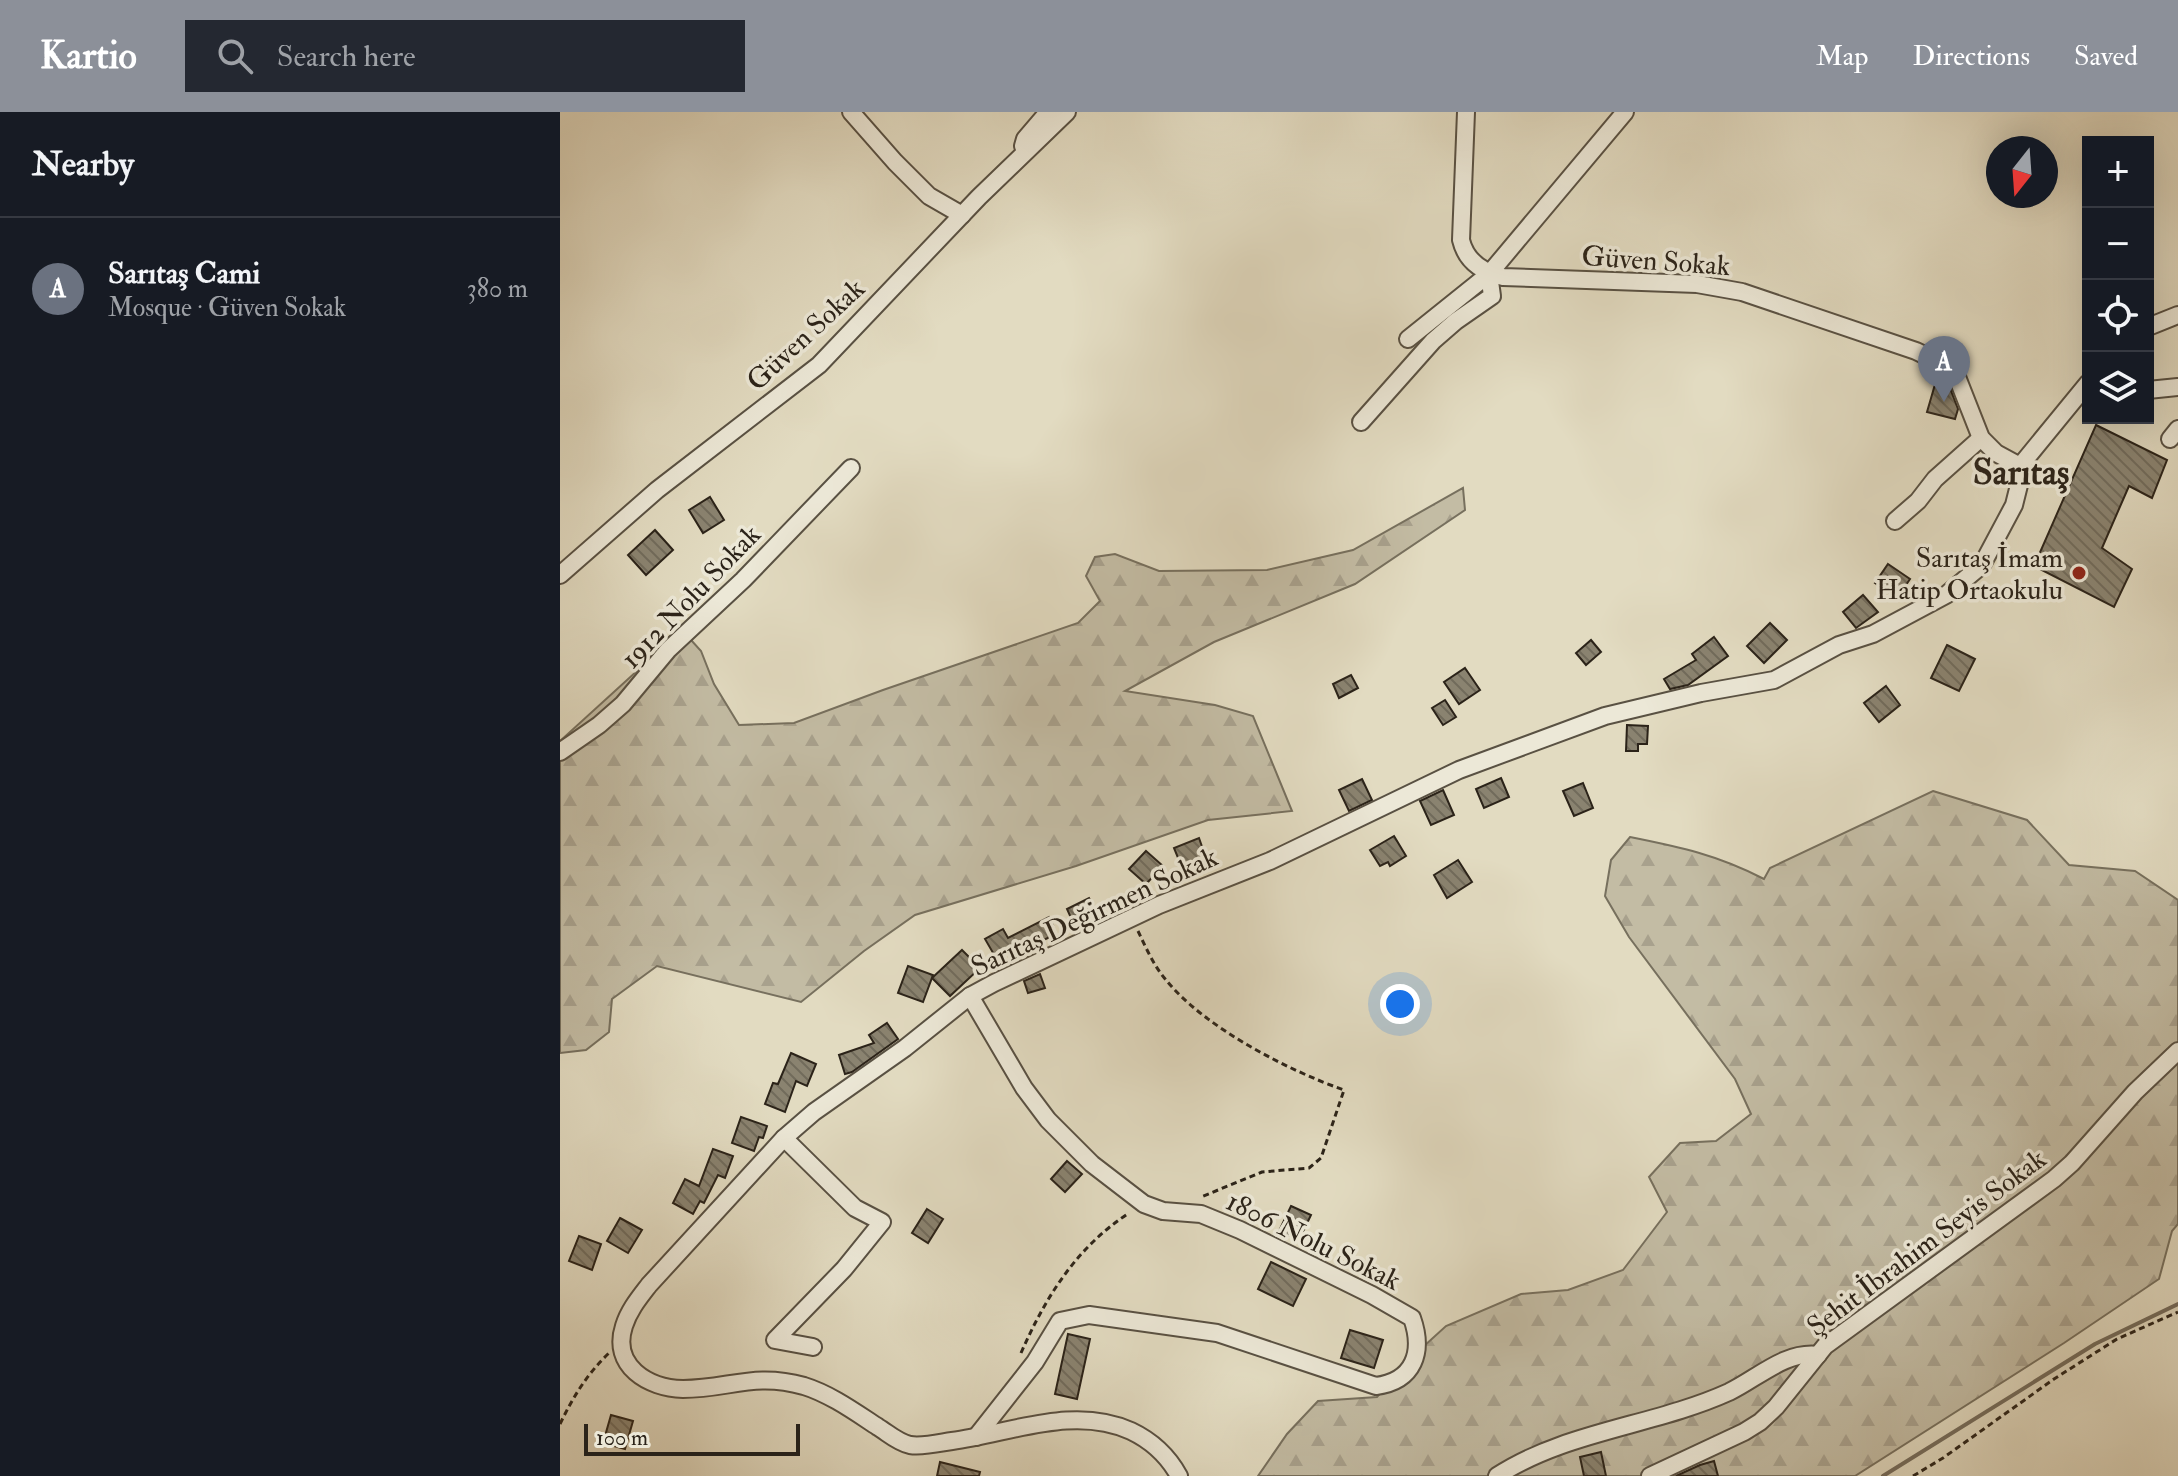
<!DOCTYPE html>
<html lang="en">
<head>
<meta charset="utf-8">
<style>
  :root { --surface:#171b24; --page:#242831; --text:#f1f3f6; --muted:#9ea1a6; --line:#363941; --accent:#8c9099 }
  body { margin:0; font-family:"IM FELL Double Pica",serif; background:var(--page); color:var(--text) }
  .controls { position:absolute; right:24px; top:24px; display:grid; overflow:hidden; border-radius:0px; box-shadow:0 8px 32px #0002 }
  .controls button { width:72px; height:72px; display:grid; place-items:center; padding:0; border:0; border-bottom:2px solid var(--line); background:var(--surface); color:var(--text); font:40px sans-serif }
  .compass { position:absolute; left:1426px; top:24px; width:72px; height:72px; border-radius:50%; background:var(--surface); box-shadow:0 8px 32px #0002; rotate:197deg }
  .scale { position:absolute; left:24px; bottom:20px; width:216px; box-sizing:border-box; padding-left:8px; border:4px solid #2b2319; border-top:0; font-size:22px; line-height:28px; white-space:nowrap; color:#2b2319; -webkit-text-stroke:6px #ece8d7; paint-order:stroke }
  .you { position:absolute; left:840px; top:892px; width:28px; height:28px; margin:-20px; border:6px solid #fff; border-radius:50%; background:#1a73e8; box-shadow:0 0 0 12px #1a73e833 }
  .badge { display:grid; place-items:center; width:52px; height:52px; border-radius:50%; background:var(--accent); color:#fff; font-size:26px; font-weight:700 }
  .pin { position:absolute; translate:-50% -66px; filter:drop-shadow(0 2px 4px #0008) }
  .pin::after { content:''; position:absolute; top:42px; width:28px; height:24px; background:inherit; clip-path:polygon(0 0,100% 0,50% 100%) }
  .list { margin:0; padding:0; list-style:none }
  h2 { display:flex; justify-content:space-between; align-items:center; height:104px; margin:0; padding:0 32px; font-size:34px }
  h2 small { font-size:26px; font-weight:400; color:var(--muted) }
  .list li { display:grid; grid-template-columns:52px 1fr auto; gap:24px; align-items:center; box-sizing:border-box; height:144px; padding:0 32px; border-top:2px solid var(--line) }
  .list b { display:block; font-size:30px; white-space:nowrap }
  .list p { margin:0; font-size:26px; white-space:nowrap; color:var(--muted) }
  .list em { font-size:26px; font-style:normal; color:var(--muted) }
  .icon { flex:none; width:44px; height:44px; fill:none; stroke:currentColor; stroke-width:2; stroke-linecap:round; stroke-linejoin:round }
  .map { position:relative; flex:none; width:1618px; height:1364px; overflow:hidden }
  header { display:flex; align-items:center; gap:48px; box-sizing:border-box; height:112px; padding:0 40px; background:var(--accent); color:#fff }
  header strong { font-size:38px }
  nav { display:flex; gap:44px; margin-inline-start:auto; font-size:28px }
  .search { width:560px; height:72px; background:var(--page); display:flex; align-items:center; gap:20px; box-sizing:border-box; padding:0 28px; border-radius:0px; color:var(--muted); font-size:30px }
  main { display:flex }
  aside { flex:1; background:var(--surface) }
  .map>svg:first-child { display:block }
  .forest { fill:url(#forest-firs); stroke:#77705e; stroke-width:2 }
  .lines { fill:none; stroke-linecap:round; stroke-linejoin:round }
  .stream { stroke:#746c5c; stroke-width:4 }
  .building { fill:url(#building-back-hatch); stroke:#2b2319; stroke-width:2 }
  .minor-casing { stroke:#595143; stroke-width:20 }
  .path { stroke:#2b2319; stroke-width:3; stroke-dasharray:6 4; stroke-linecap:butt }
  .minor { stroke:#ece8d7; stroke-width:16 }
  .poi-dot { fill:#8f2418; stroke:#ece8d7; stroke-width:3 }
  .labels { text-anchor:middle; stroke-width:7; stroke-linejoin:round; paint-order:stroke }
  .street-label { font-size:28px; fill:#2b2319; stroke:#ece8d7 }
  .poi-label { font-size:28px; fill:#2b2319; stroke:#ece8d7; text-anchor:end }
  .district-label { font-size:36px; font-weight:bold; fill:#2b2319; stroke:#ece8d7 }
</style>
</head>
<body>
<header>
<strong>Kartio</strong>
<div class="search"><svg class="icon" aria-label="search" viewBox="0 0 24 24"><circle cx="10" cy="10" r="6"/><path d="M15 15l6 6"/></svg>Search here</div>
<nav><a>Map</a><a>Directions</a><a>Saved</a></nav>
</header>
<main>
<aside>
<h2>Nearby<small></small></h2>
<ul class="list">
<li><span class="badge" style="background:#6b7280">A</span><div><b>Sarıtaş Cami</b><p>Mosque · Güven Sokak</p></div><em>380 m</em></li>
</ul>
</aside>
<div class="map">
<svg width="1618" height="1364" viewBox="0 0 1618 1364">
  <defs>
    <pattern id="forest-firs" width="22" height="20" patternUnits="userSpaceOnUse" patternTransform="scale(2)"><rect width="22" height="20" fill="#c3bca4"/><path d="M5 1l3.5 6h-7zM16 11l3.5 6h-7z" fill="#a8a18d"/></pattern>
    <pattern id="building-back-hatch" width="6" height="6" patternUnits="userSpaceOnUse" patternTransform="scale(2)"><rect width="6" height="6" fill="#8a8370"/><path d="M-1 5l2 2M0 0l6 6M5-1l2 2" fill="none" stroke="#716b5b"/></pattern>
  </defs>
  <rect width="100%" height="100%" fill="#e2dbc1"/>
  <filter id="stains"><feTurbulence type="fractalNoise" baseFrequency=".0025" numOctaves="4"/><feColorMatrix values="0 0 0 0 .2 0 0 0 0 .09 0 0 0 0 .02 0 0 0 .5 -.17"/></filter>
  <radialGradient id="worn" r=".72"><stop offset=".6" stop-color="#630" stop-opacity="0"/><stop offset="1" stop-color="#630" stop-opacity=".3"/></radialGradient>
  <!-- forest -->
  <g class="forest">
    <polygon points="903,376 905,398 795,472 654,530 565,579 655,593 693,604 732,699 648,708 516,754 355,803 304,839 241,890 97,854 52,887 49,920 26,938 0,941 0,629 122,518 141,539 154,572 179,613 234,611 323,578 518,511 540,489 526,464 535,445 555,442 599,459 707,458 793,438"/>
    <path d="M1373,679l94,29 42,45 66,6 43,29v324l-6,7 -13,48 -95,64 -209,133h-597l29,-42 31,-33 59,-4 35,-40 34,-31 75,-32 47,-4 55,-20 44,-58 -18,-35 31,-34 36,-2 35,-27 -16,-35 -106,-142 -24,-41 6,-36 19,-23c50,10 88,18 134,42l6,-11z"/>
  </g>
  <g class="lines">
    <!-- stream -->
    <polyline class="stream" points="1323,1364 1535,1232 1618,1192"/>
  </g>
  <!-- building -->
  <g class="building">
    <polygon points="1378,262 1388,271 1398,297 1395,307 1367,300"/>
    <polygon points="1536,313 1607,348 1592,386 1569,374 1542,436 1572,457 1554,495 1474,454"/>
    <polygon points="150,385 164,408 143,421 129,398"/>
    <polygon points="95,418 113,438 86,463 68,443"/>
    <polygon points="1328,452 1350,467 1337,486 1315,471"/>
    <polygon points="1303,483 1318,500 1296,516 1283,500"/>
    <polygon points="1210,511 1227,528 1204,551 1187,534"/>
    <polygon points="1154,525 1168,544 1128,573 1110,577 1104,567 1136,548 1132,542"/>
    <polygon points="1031,528 1041,540 1026,553 1016,541"/>
    <polygon points="1387,533 1415,547 1399,579 1371,566"/>
    <polygon points="905,556 920,578 899,592 884,570"/>
    <polygon points="791,563 798,576 779,586 773,572"/>
    <polygon points="1326,574 1340,593 1319,610 1304,591"/>
    <polygon points="885,588 896,605 883,613 872,596"/>
    <polygon points="1067,613 1088,614 1087,632 1078,632 1078,639 1066,639"/>
    <polygon points="941,666 949,685 924,696 916,677"/>
    <polygon points="802,667 812,688 789,699 779,678"/>
    <polygon points="1023,671 1033,696 1014,704 1003,679"/>
    <polygon points="883,678 894,703 871,713 860,689"/>
    <polygon points="834,724 846,744 830,754 828,750 820,754 810,738"/>
    <polygon points="639,726 647,749 623,758 614,736"/>
    <polygon points="586,739 603,754 586,772 569,757"/>
    <polygon points="898,748 912,770 887,786 874,763"/>
    <polygon points="529,786 539,807 516,817 507,797"/>
    <polygon points="489,805 493,813 486,817 490,825 475,832 471,826 436,846 425,827 443,817 448,826"/>
    <polygon points="402,838 420,856 390,884 372,866"/>
    <polygon points="348,854 373,863 363,890 338,881"/>
    <polygon points="480,862 485,876 468,881 464,869"/>
    <polygon points="327,911 338,927 292,960 285,962 279,943 314,931 309,923"/>
    <polygon points="231,941 256,952 247,974 236,969 225,1000 205,992 213,971 218,972"/>
    <polygon points="181,1005 207,1014 203,1026 199,1025 194,1039 172,1031"/>
    <polygon points="153,1037 173,1044 165,1066 158,1063 144,1091 140,1089 133,1102 113,1091 125,1067 139,1074"/>
    <polygon points="507,1049 522,1062 505,1080 491,1067"/>
    <polygon points="731,1094 751,1103 739,1128 719,1119"/>
    <polygon points="367,1097 383,1107 368,1131 352,1121"/>
    <polygon points="60,1106 82,1118 68,1141 47,1129"/>
    <polygon points="19,1124 41,1132 32,1158 9,1149"/>
    <polygon points="711,1150 746,1167 733,1194 698,1177"/>
    <polygon points="790,1218 823,1228 814,1256 781,1246"/>
    <polygon points="508,1222 530,1227 517,1287 495,1282"/>
    <polygon points="51,1303 73,1309 65,1337 43,1331"/>
    <polygon points="1041,1340 1046,1364 1024,1364 1020,1345"/>
    <polygon points="1154,1349 1158,1364 1116,1364 1140,1353"/>
    <polygon points="380,1350 420,1360 419,1364 377,1364"/>
  </g>
  <g class="lines">
    <!-- minor casing -->
    <g class="minor-casing">
      <g id="minor">
        <polyline points="291,0 335,50 369,84 402,103"/>
        <path d="M906,0l-5,128c5,21 21,32 42,37l194,7 45,8 174,59 31,15 10,11 24,61 15,15 24,13"/>
        <polyline points="463,34 465,27 488,0"/>
        <polyline points="1588,215 1618,203"/>
        <polyline points="848,227 929,162 1065,0"/>
        <polyline points="1588,278 1618,275"/>
        <polyline points="801,310 873,229 896,209 932,184 929,162"/>
        <polyline points="1610,327 1618,317"/>
        <polyline points="1335,409 1358,389 1375,367 1421,326"/>
        <polyline points="0,463 97,378 259,253 419,85 507,0"/>
        <polyline points="0,640 39,613 63,592 108,538 183,468 291,356"/>
        <path d="M410,884l54,92 24,32 44,44 52,40 19,7 38,3 39,16 132,65 40,23c12,34 2,63 -36,68l-159,-53 -128,-18 -29,6 -25,41 -59,75"/>
        <polyline points="224,1026 295,1096 322,1110 284,1157 215,1228 253,1235"/>
        <path d="M619,1364c-11,-20 -27,-35 -48,-45 -57,-26 -120,2 -179,10 -13,2 -29,6 -42,4 -13,-3 -22,-12 -32,-18 -23,-15 -48,-33 -74,-41 -50,-14 -75,3 -121,3 -35,-1 -72,-23 -59,-63 5,-16 15,-28 25,-41l135,-147 30,-26 91,-64 65,-52 24,-13 165,-78 111,-44 189,-91 146,-54 96,-23 73,-13 65,-35 34,-11 73,-39 36,-30 32,-60 6,-24v-15l68,-83"/>
        <path d="M937,1364c69,-45 157,-50 232,-84 29,-14 56,-41 89,-37"/>
        <polyline points="1090,1364 1184,1320 1200,1310 1216,1295 1265,1234 1494,1067 1512,1051 1575,980 1618,939"/>
      </g>
    </g>
    <!-- path -->
    <g class="path">
      <path d="M578,819c8,17 16,35 28,49 38,47 121,90 178,110l-23,68 -12,10 -47,4 -61,25"/>
      <path d="M461,1241c25,-57 56,-106 108,-140"/>
      <path d="M0,1312c13,-27 27,-50 49,-71"/>
      <polyline points="1353,1364 1383,1346 1494,1267 1557,1227 1618,1200"/>
    </g>
    <!-- minor -->
    <use href="#minor" class="minor"/>
  </g>
  <!-- markers -->
  <circle class="poi-dot" cx="1519" cy="461" r="8"/>
  <g class="labels">
    <!-- street labels -->
    <g class="street-label">
      <text transform="translate(1096 148) rotate(4)" y="10">Güven Sokak</text>
      <text transform="translate(245 222) rotate(-43)" y="10">Güven Sokak</text>
      <text transform="translate(130 484) rotate(-46)" y="10">1912 Nolu Sokak</text>
      <text transform="translate(534 799) rotate(-25)" y="10">Sarıtaş Değirmen Sokak</text>
      <text transform="translate(754 1128) rotate(26)" y="10">1806 Nolu Sokak</text>
      <text transform="translate(1366 1130) rotate(-37)" y="10">Şehit İbrahim Seyis Sokak</text>
    </g>
    <!-- poi labels -->
    <g class="poi-label">
      <text x="1503" y="455">Sarıtaş İmam<tspan x="1503" dy="32">Hatip Ortaokulu</tspan></text>
    </g>
    <!-- district labels -->
    <g class="district-label">
      <text x="1461" y="372">Sarıtaş</text>
    </g>
  </g>
  <rect width="100%" height="100%" filter="url(#stains)"/>
  <rect width="100%" height="100%" fill="url(#worn)"/>
</svg>
<div class="controls">
<button>+</button>
<button>−</button>
<button><svg class="icon" aria-label="locate" viewBox="0 0 24 24"><circle cx="12" cy="12" r="6"/><path d="M12 2v4M12 18v4M2 12h4M18 12h4"/></svg></button>
<button><svg class="icon" aria-label="layers" viewBox="0 0 24 24"><path d="M12 4l9 5-9 5-9-5zM3 14l9 5 9-5"/></svg></button>
</div>
<svg class="compass" viewBox="-18 -18 36 36"><path d="M0-13l5 13h-10z" fill="#e53935"/><path d="M0 13l5-13h-10z" fill="#9ea1a6"/></svg>
<div class="scale">100 m</div>
<div class="you"></div>
<div class="pin badge" style="left:1384px;top:290px;background:#6b7280">A</div>
</div>
</main>
</body>
</html>
